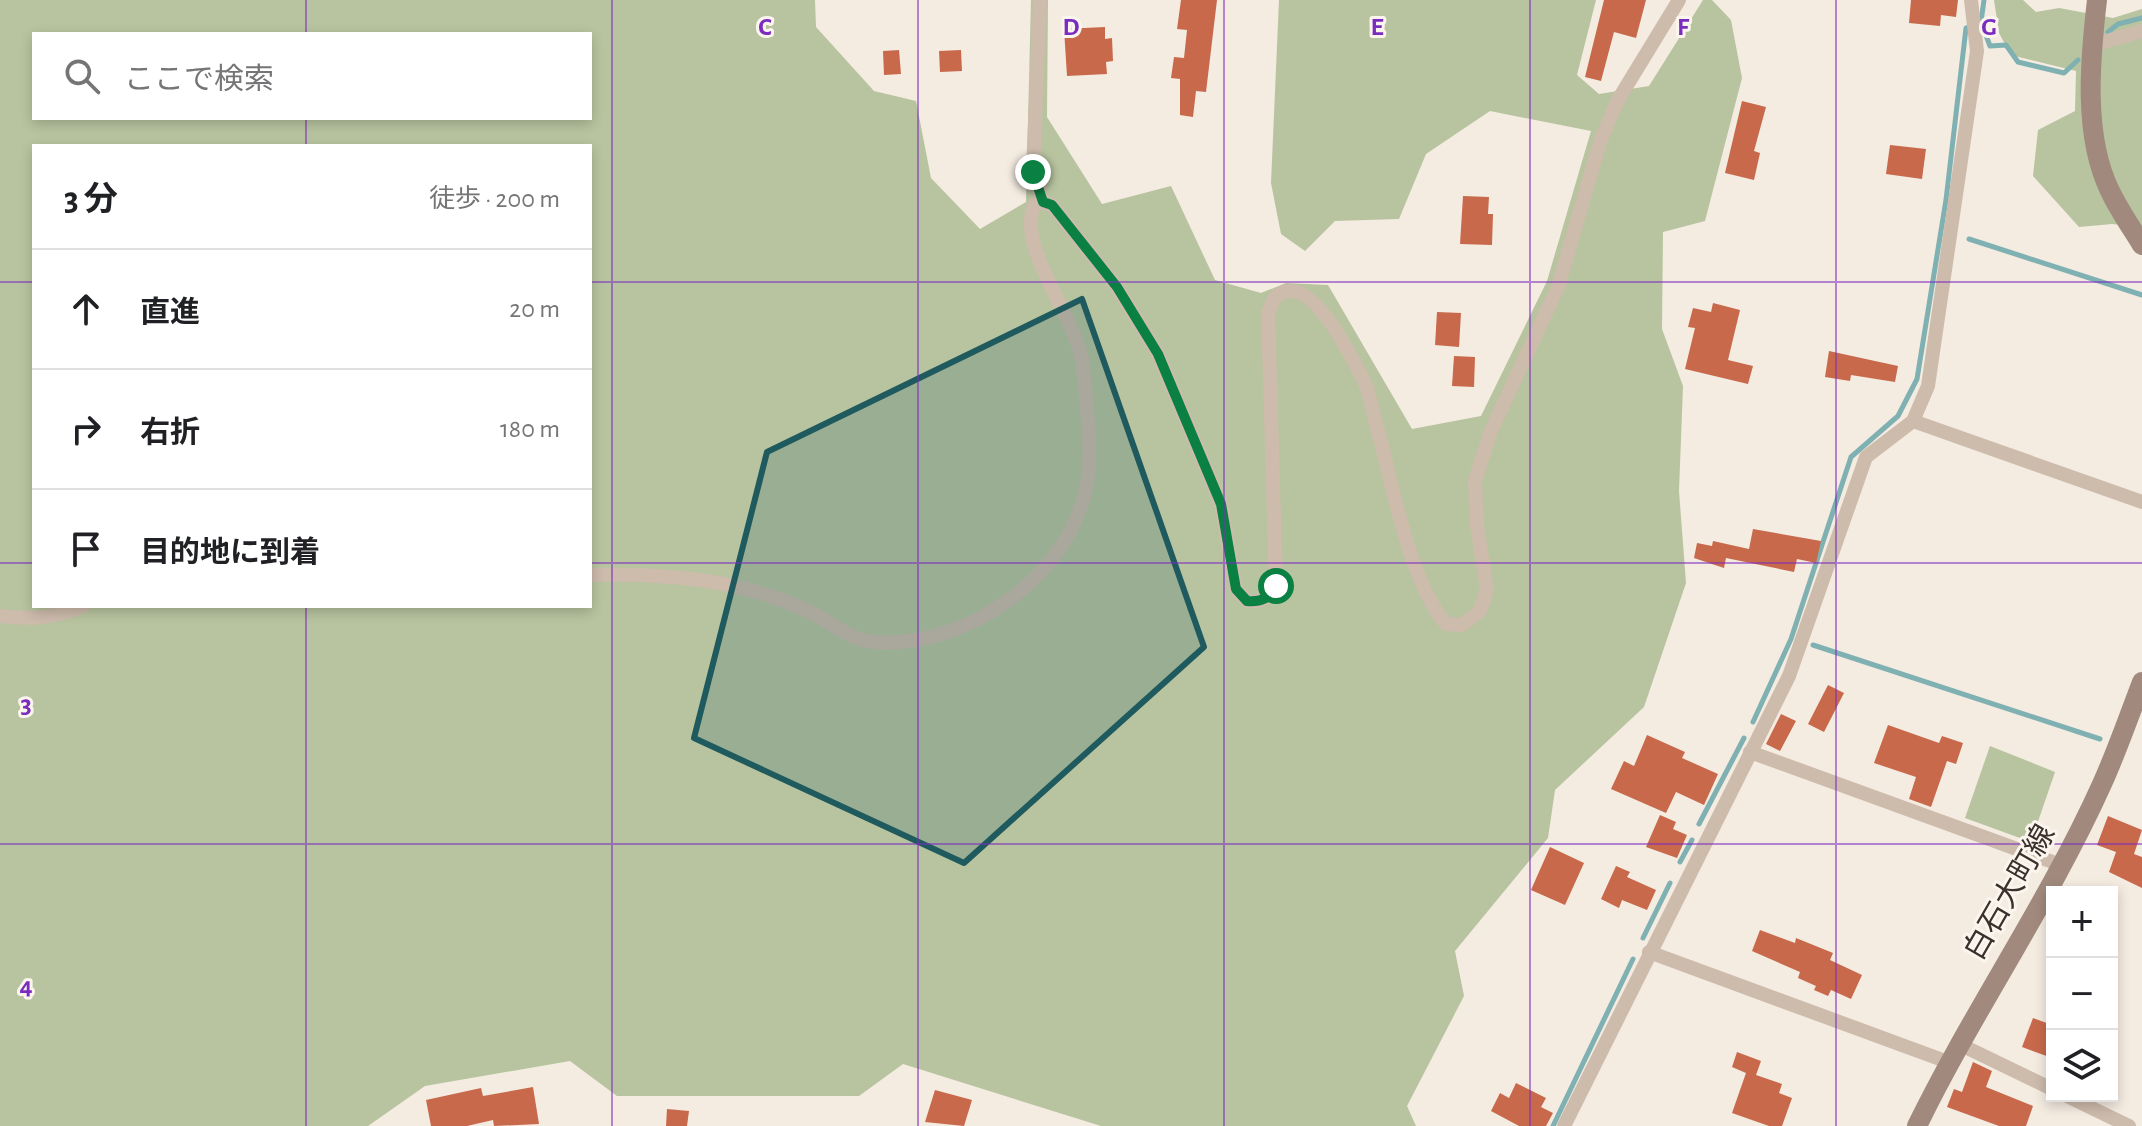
<!DOCTYPE html>
<html lang="ja">
<head>
<meta charset="utf-8">
<style>
  :root { --surface:#fff; --page:#f2f2f2; --text:#202124; --muted:#757577; --line:#e0e0e0 }
  body { margin:0; font-family:"Alegreya Sans","Noto Sans JP",sans-serif; background:var(--page); color:var(--text) }
  .controls { position:absolute; right:24px; bottom:24px; display:grid; overflow:hidden; border-radius:0px; box-shadow:0 4px 12px #0003 }
  .controls button { width:72px; height:72px; display:grid; place-items:center; padding:0; border:0; border-bottom:2px solid var(--line); background:var(--surface); color:var(--text); font:40px sans-serif }
  .stop { position:absolute; width:24px; height:24px; margin:-18px; border:6px solid #0b8043; border-radius:50%; background:#fff }
  .stop.end { background:#0b8043; border-color:#fff; box-shadow:0 2px 8px #0008 }
  .list { margin:0; padding:0; list-style:none }
  h2 { display:flex; justify-content:space-between; align-items:center; height:104px; margin:0; padding:0 32px; font-size:34px }
  h2 small { font-size:26px; font-weight:400; color:var(--muted) }
  .list li { display:grid; grid-template-columns:52px 1fr auto; gap:24px; align-items:center; box-sizing:border-box; height:120px; padding:0 32px; border-top:2px solid var(--line) }
  .list b { display:block; font-size:30px; white-space:nowrap }
  .list em { font-size:26px; font-style:normal; color:var(--muted) }
  .icon { flex:none; width:44px; height:44px; fill:none; stroke:currentColor; stroke-width:2; stroke-linecap:round; stroke-linejoin:round }
  .map { position:relative; flex:none; width:2142px; height:1126px; overflow:hidden }
  .search { position:absolute; background:var(--surface); box-shadow:0 4px 12px #0003; left:32px; top:32px; width:560px; height:88px; display:flex; align-items:center; gap:20px; box-sizing:border-box; padding:0 28px; border-radius:0px; color:var(--muted); font-size:30px }
  .panel { position:absolute; background:var(--surface); box-shadow:0 4px 12px #0003; left:32px; top:144px; width:560px; height:464px; border-radius:0px }
  .map>svg:first-child { display:block }
  .green { fill:#b8c4a0; fill-rule:evenodd }
  .lines { fill:none; stroke-linecap:round; stroke-linejoin:round }
  .stream { stroke:#7fb0b2; stroke-width:5 }
  .building { fill:#c8694b }
  .street { stroke:#cdbbac; stroke-width:14 }
  .secondary { stroke:#a18a7d; stroke-width:20 }
  .route { stroke:#0b8043; stroke-width:10 }
  .marked { fill:#1f5a5e; fill-opacity:0.2; stroke:#1f5a5e; stroke-width:6; stroke-linejoin:round }
  .grid { fill:none; stroke:#7b2cbf; stroke-width:2; stroke-opacity:0.55 }
  .labels { text-anchor:middle; stroke-width:6; stroke-linejoin:round; paint-order:stroke }
  .street-label { font-size:30px; fill:#3b302b; stroke:#fbf5ee }
  .grid-label { font-size:26px; text-anchor:middle; font-weight:bold; fill:#7b2cbf; stroke:#fbf5ee; stroke-width:6; stroke-linejoin:round; paint-order:stroke }
</style>
</head>
<body>
<div class="map">
<svg width="2142" height="1126" viewBox="0 0 2142 1126">
  <rect width="100%" height="100%" fill="#f4ebe1"/>
  <!-- green -->
  <g class="green">
    <path d="M0,0h815l1,27 58,64 42,10 15,77 49,51 46,-27 5,-202h17l-1,117 55,87 69,-18 44,94 46,13 25,-10 42,2 84,144 69,-13 66,-135 44,-150 -101,-20 -64,43 -27,65 -64,2 -30,30 -24,-17 -10,-51 8,-183h317l-19,75 22,19 50,-8 54,-86h9l19,20 11,58 -37,143 -42,11 -1,97 21,57 -4,105 7,92 -42,124 -89,83 -7,48 -93,113 9,45 -57,110 9,20h-315l-198,-62 -44,32h-242l-47,-35 -145,25 -57,40h-368zM34,34h556v84h-556zM34,146h556v460h-556z"/>
    <polygon points="1994,0 2023,0 2036,12 2059,8 2113,18 2142,9 2142,227 2112,224 2079,227 2033,176 2038,130 2075,111 2076,71 2011,55 1999,33"/>
    <polygon points="1990,746 2055,772 2031,842 1965,818"/>
  </g>
  <g class="lines">
    <!-- stream -->
    <g class="stream">
      <polyline points="1981,22 1990,46 2006,45 2018,62 2064,73 2078,60"/>
      <polyline points="2108,32 2118,24 2142,18"/>
      <polyline points="1969,239 2142,295"/>
      <polyline points="1813,645 2100,739"/>
      <polyline points="1753,722 1791,639 1851,457 1898,416 1917,379 1946,200 1966,28 1981,22 1984,0"/>
      <polyline points="1699,824 1744,738"/>
      <polyline points="1680,862 1692,840"/>
      <polyline points="1643,938 1670,883"/>
      <polyline points="1553,1126 1633,959"/>
    </g>
  </g>
  <!-- building -->
  <g class="building">
    <polygon points="1181,0 1217,0 1206,92 1196,91 1193,117 1180,115 1180,79 1171,78 1174,57 1184,58 1187,30 1177,29"/>
    <polygon points="1604,0 1646,0 1636,38 1614,32 1601,81 1585,77"/>
    <polygon points="1911,0 1958,0 1956,17 1941,15 1940,26 1909,23"/>
    <polygon points="1105,27 1105,39 1112,38 1113,61 1106,62 1107,74 1067,76 1064,29"/>
    <polygon points="899,50 901,74 884,75 883,51"/>
    <polygon points="961,50 962,71 940,72 939,51"/>
    <polygon points="1742,101 1766,107 1754,151 1760,153 1754,180 1725,173"/>
    <polygon points="1890,145 1926,149 1922,179 1886,174"/>
    <polygon points="1463,196 1489,197 1488,214 1493,214 1492,245 1460,244"/>
    <polygon points="1713,303 1740,310 1728,360 1753,366 1748,384 1685,369 1695,328 1688,327 1693,308 1711,312"/>
    <polygon points="1437,312 1461,313 1459,347 1435,345"/>
    <polygon points="1829,351 1898,366 1895,382 1851,375 1850,381 1825,377"/>
    <polygon points="1454,356 1475,357 1474,387 1452,386"/>
    <polygon points="1753,529 1821,541 1816,563 1797,559 1794,572 1726,558 1724,568 1694,558 1697,543 1712,546 1713,541 1749,549"/>
    <polygon points="1828,685 1844,693 1824,732 1808,724"/>
    <polygon points="1781,714 1796,721 1780,751 1766,744"/>
    <polygon points="1888,725 1939,743 1942,736 1963,743 1956,764 1947,761 1931,807 1909,799 1916,777 1874,763"/>
    <polygon points="1647,735 1685,752 1682,758 1718,774 1704,805 1676,792 1666,813 1611,789 1624,761 1634,766"/>
    <polygon points="1660,815 1676,822 1673,829 1687,835 1677,858 1646,847"/>
    <polygon points="2108,816 2142,830 2134,854 2142,857 2142,888 2109,872 2116,852 2097,845"/>
    <polygon points="1550,847 1584,863 1565,905 1531,890"/>
    <polygon points="1616,866 1630,872 1627,877 1656,890 1647,910 1622,900 1619,908 1601,899"/>
    <polygon points="1760,930 1795,943 1796,938 1833,953 1830,960 1862,975 1851,999 1831,990 1828,996 1814,990 1816,986 1798,978 1800,972 1752,951"/>
    <polygon points="2033,1018 2052,1025 2052,1058 2022,1047"/>
    <polygon points="1737,1052 1761,1061 1756,1075 1782,1084 1779,1093 1792,1098 1782,1126 1769,1126 1732,1113 1746,1073 1732,1067"/>
    <polygon points="1973,1062 1992,1071 1986,1087 2033,1106 2026,1126 1999,1126 1947,1107 1954,1089 1962,1092"/>
    <polygon points="1516,1083 1546,1098 1541,1107 1553,1113 1546,1126 1519,1126 1491,1111 1500,1093 1509,1098"/>
    <polygon points="533,1087 539,1124 494,1126 493,1120 467,1126 431,1126 426,1100 481,1088 483,1096"/>
    <polygon points="935,1090 972,1100 964,1126 925,1122"/>
    <polygon points="667,1109 689,1111 687,1126 666,1126"/>
  </g>
  <g class="lines">
    <!-- street -->
    <g class="street">
      <path d="M1040,0l-7,172 10,30 9,3 65,82 41,67 63,150 15,85 11,12c14,1 22,-2 29,-15l-8,-273c5,-14 8,-22 24,-22 27,1 61,68 73,92 6,14 8,32 13,47 14,54 32,153 68,194l16,1 18,-14 7,-21 -10,-64 -2,-46 16,-49 67,-144 43,-148 17,-39 61,-100"/>
      <polyline points="2093,45 2142,31"/>
      <polyline points="1913,421 2142,502"/>
      <path d="M590,575c75,-2 150,4 218,36 23,10 38,28 65,31 92,8 199,-67 214,-159 6,-37 -1,-78 -4,-115 -4,-50 -67,-117 -49,-163l9,-3"/>
      <path d="M0,616c32,4 53,2 83,-10"/>
      <polyline points="1750,752 2061,865"/>
      <polyline points="1649,952 1948,1062"/>
      <polyline points="1959,1044 2052,1089"/>
      <polyline points="2067,1096 2129,1126"/>
      <polyline points="1564,1126 1789,676 1866,457 1913,421 1928,386 1977,51 1971,0"/>
    </g>
    <!-- secondary -->
    <g class="secondary">
      <path d="M2097,0c-7,60 -14,136 13,191 9,19 21,36 32,54"/>
      <path d="M1917,1126c57,-117 132,-224 185,-342 15,-33 27,-68 40,-102"/>
    </g>
  </g>
  <g class="lines">
    <!-- route -->
    <path class="route" d="M1033,172l10,30 9,3 65,82 41,67 63,150 15,85 11,12c14,1 22,-2 29,-15"/>
  </g>
  <!-- marked area -->
  <path class="marked" d="M1082,299l122,348 -240,216 -270,-125 73,-286z"/>
  <!-- grid -->
  <path class="grid" d="M306,0v34M612,0v1126M918,0v1126M1224,0v1126M1530,0v1126M1836,0v1126M306,118v28M0,282h34M590,282h1552M0,563h34M590,563h1552M306,606v520M0,844h2142"/>
  <g class="labels">
    <!-- street labels -->
    <g class="street-label">
      <text transform="translate(2009 892) rotate(-60)" y="10">白石大町線</text>
    </g>
  </g>
  <g class="grid-label">
    <text x="765" y="35">C</text>
    <text x="1071" y="35">D</text>
    <text x="1377" y="35">E</text>
    <text x="1683" y="35">F</text>
    <text x="1989" y="35">G</text>
    <text x="26" y="713">3</text>
    <text x="26" y="994">4</text>
  </g>
</svg>
<div class="controls">
<button>+</button>
<button>−</button>
<button><svg class="icon" aria-label="layers" viewBox="0 0 24 24"><path d="M12 4l9 5-9 5-9-5zM3 14l9 5 9-5"/></svg></button>
</div>
<div class="stop" style="left:1276px;top:586px"></div>
<div class="stop end" style="left:1033px;top:172px"></div>
<div class="search"><svg class="icon" aria-label="search" viewBox="0 0 24 24"><circle cx="10" cy="10" r="6"/><path d="M15 15l6 6"/></svg>ここで検索</div>
<section class="panel">
<h2>3 分<small>徒歩 · 200 m</small></h2>
<ul class="list">
<li><svg class="icon" aria-label="ahead" viewBox="0 0 24 24"><path d="M12 20V5M6 11l6-6 6 6"/></svg><div><b>直進</b></div><em>20 m</em></li>
<li><svg class="icon" aria-label="right" viewBox="0 0 24 24"><path d="M7 20v-9h11M14 6l5 5-5 5"/></svg><div><b>右折</b></div><em>180 m</em></li>
<li><svg class="icon" aria-label="arrive" viewBox="0 0 24 24"><path d="M6 21V4h12l-3 4 3 4H6"/></svg><div><b>目的地に到着</b></div></li>
</ul>
</section>
</div>
</body>
</html>
